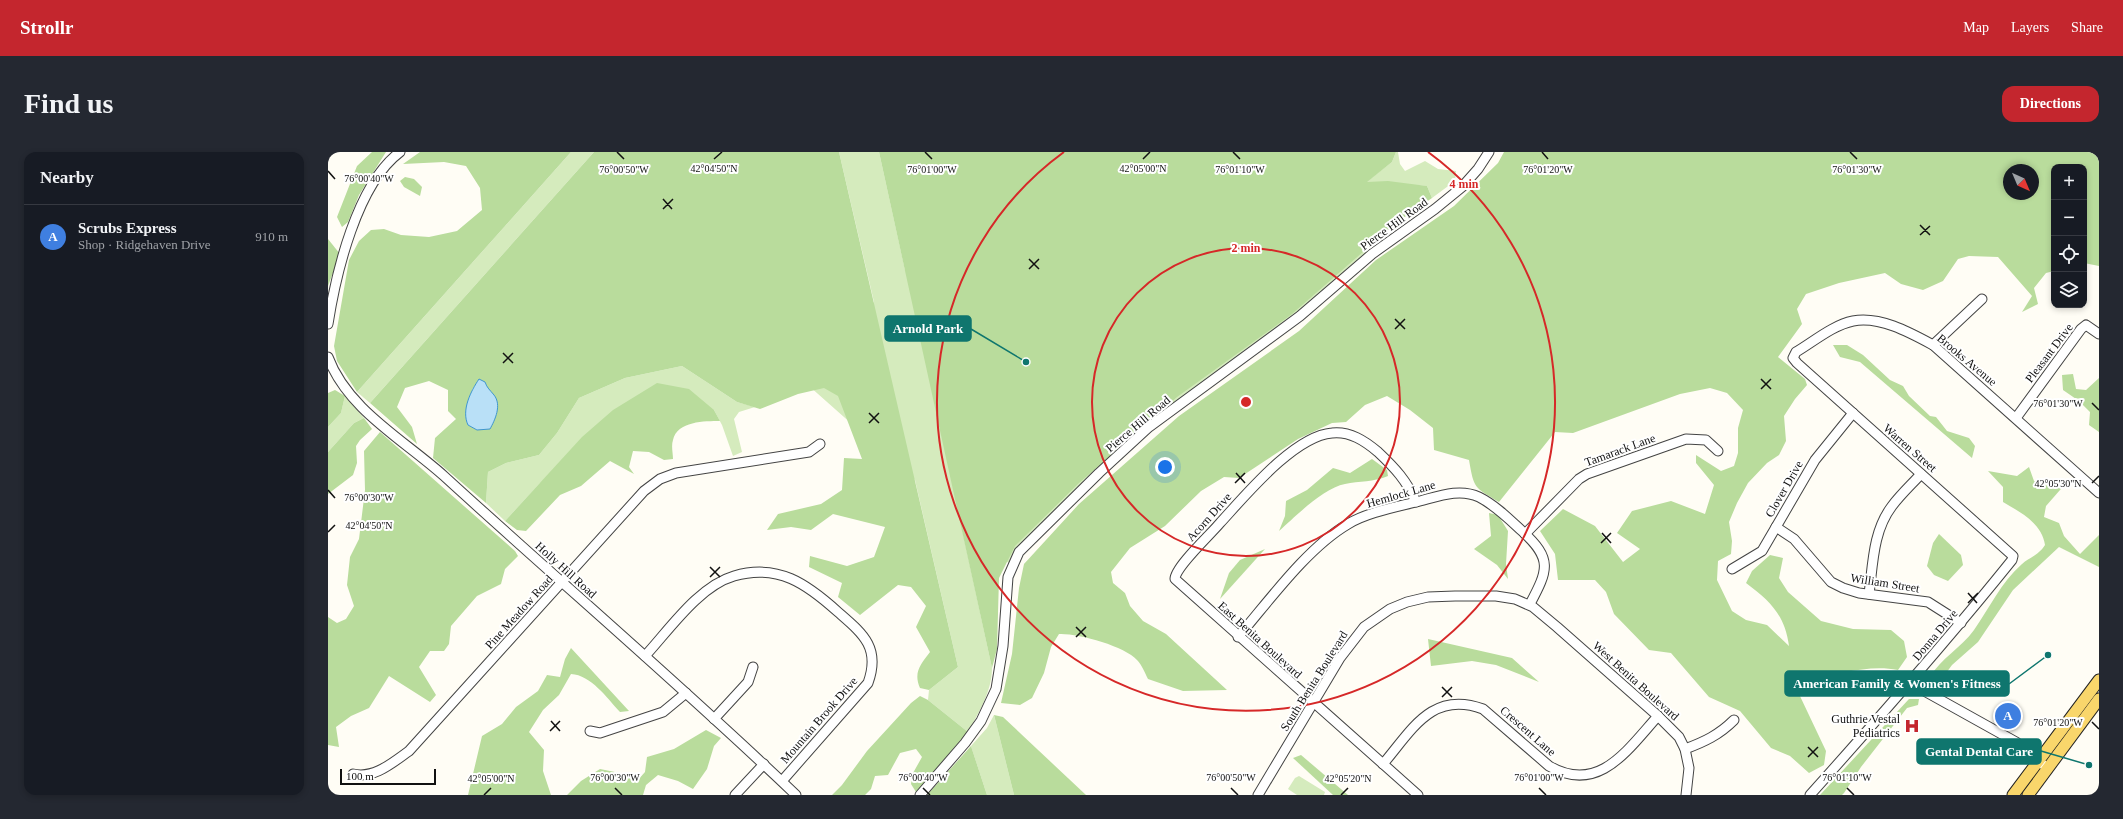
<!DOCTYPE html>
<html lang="en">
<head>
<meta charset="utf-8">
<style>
  :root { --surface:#171b24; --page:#242831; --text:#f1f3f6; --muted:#9ea1a6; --line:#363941; --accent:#c4262e }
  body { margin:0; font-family:Georgia,serif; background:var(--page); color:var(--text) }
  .controls { position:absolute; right:12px; top:12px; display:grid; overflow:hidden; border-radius:8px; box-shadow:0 2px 6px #0003 }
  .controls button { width:36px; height:36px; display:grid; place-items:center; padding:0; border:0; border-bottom:1px solid var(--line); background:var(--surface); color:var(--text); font:20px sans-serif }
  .compass { position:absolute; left:1675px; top:12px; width:36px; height:36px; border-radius:50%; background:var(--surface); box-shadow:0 2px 6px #0003; rotate:136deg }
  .scale { position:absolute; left:12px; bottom:10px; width:96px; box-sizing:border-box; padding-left:4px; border:2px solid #111; border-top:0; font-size:11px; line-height:14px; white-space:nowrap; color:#111; -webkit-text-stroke:3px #fff; paint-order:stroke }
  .you { position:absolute; left:837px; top:315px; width:14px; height:14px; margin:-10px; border:3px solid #fff; border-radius:50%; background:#1a73e8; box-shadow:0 0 0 6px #1a73e833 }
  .badge { display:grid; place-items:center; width:26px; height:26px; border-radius:50%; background:var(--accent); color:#fff; font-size:13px; font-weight:700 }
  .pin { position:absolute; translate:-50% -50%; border:2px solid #fff; box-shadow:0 1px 4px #0006 }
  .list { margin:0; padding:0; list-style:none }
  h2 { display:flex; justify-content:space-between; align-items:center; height:52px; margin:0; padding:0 16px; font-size:17px }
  h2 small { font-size:13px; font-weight:400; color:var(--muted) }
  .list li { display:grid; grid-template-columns:26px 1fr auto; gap:12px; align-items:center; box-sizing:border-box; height:64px; padding:0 16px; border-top:1px solid var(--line) }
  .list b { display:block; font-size:15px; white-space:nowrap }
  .list p { margin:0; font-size:13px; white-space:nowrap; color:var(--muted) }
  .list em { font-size:13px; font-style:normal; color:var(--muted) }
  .icon { flex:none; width:22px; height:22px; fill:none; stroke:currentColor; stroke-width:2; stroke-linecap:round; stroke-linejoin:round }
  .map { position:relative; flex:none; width:1771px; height:643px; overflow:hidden; border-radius:12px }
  header { display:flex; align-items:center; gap:24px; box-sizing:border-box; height:56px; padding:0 20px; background:var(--accent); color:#fff }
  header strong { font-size:19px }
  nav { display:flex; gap:22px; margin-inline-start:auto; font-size:14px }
  .intro { display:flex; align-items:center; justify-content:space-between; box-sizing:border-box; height:96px; padding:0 24px }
  h1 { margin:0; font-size:28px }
  .button { padding:10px 18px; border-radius:12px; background:var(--accent); color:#fff; font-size:14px; font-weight:700 }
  main { display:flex; gap:24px; padding:0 24px }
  aside { flex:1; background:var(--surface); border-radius:12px; box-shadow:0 2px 6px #0003 }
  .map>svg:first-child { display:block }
  .green { fill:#d5ebbd }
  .forest { fill:#b9dc9c; fill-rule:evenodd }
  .water { fill:#b9e0f7; stroke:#3f96cf }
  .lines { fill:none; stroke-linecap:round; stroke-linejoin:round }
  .minor-casing { stroke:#444; stroke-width:11 }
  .major-casing { stroke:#222; stroke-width:13 }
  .minor { stroke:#fff; stroke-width:9 }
  .major { stroke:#f9d66b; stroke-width:11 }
  .ticks { fill:none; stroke:#111; stroke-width:1.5 }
  .ring { fill:none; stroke:#d62828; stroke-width:2 }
  .labels { text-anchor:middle; stroke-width:4; stroke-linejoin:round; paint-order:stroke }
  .street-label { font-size:12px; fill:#111; stroke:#fff }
  .poi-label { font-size:12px; fill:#111; stroke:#fff; text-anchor:end }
  .ticks-label { font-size:10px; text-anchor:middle; fill:#111; stroke:#fff; stroke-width:4; stroke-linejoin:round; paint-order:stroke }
  .centre { fill:#d62828; stroke:#fff; stroke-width:2 }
  .ring-label { font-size:12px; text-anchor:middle; font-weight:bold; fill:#d62828; stroke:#fff; stroke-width:4; stroke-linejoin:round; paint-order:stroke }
  .leader { fill:none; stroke:#0f766e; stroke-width:1.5 }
  .callout-dot { fill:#0f766e; stroke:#fff; stroke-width:1.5 }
  .callout { fill:#0f766e; stroke:#0f766e; stroke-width:1.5 }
  .callout-label { font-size:13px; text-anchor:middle; font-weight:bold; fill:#fff }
</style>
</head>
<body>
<header>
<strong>Strollr</strong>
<nav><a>Map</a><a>Layers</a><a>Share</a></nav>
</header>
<div class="intro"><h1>Find us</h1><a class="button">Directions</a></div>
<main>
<aside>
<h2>Nearby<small></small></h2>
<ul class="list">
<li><span class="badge" style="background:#3f7fe0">A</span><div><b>Scrubs Express</b><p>Shop · Ridgehaven Drive</p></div><em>910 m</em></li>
</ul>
</aside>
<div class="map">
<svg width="1771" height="643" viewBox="0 0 1771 643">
  <rect width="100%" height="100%" fill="#fffdf5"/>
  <!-- green -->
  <g class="green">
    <polygon points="243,0 266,0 42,251 29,240"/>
    <path d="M511,0h40l26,118 410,-81 57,65 -72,62 -151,111 -137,139 -52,-46 32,148c0,23 -13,44 -24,64l-40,-32 1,-10 29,-23 -43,-187 -115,-102 74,-76z"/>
    <polygon points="1068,0 1070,0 1072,12 1077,19 1097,9 1110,17 1128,19 1127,29 1104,46 1099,34 1038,30 1064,10"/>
    <polygon points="354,214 409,250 427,255 411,260 406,267 414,300 405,304 394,273 386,258 212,331 177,369 158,351 160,320 178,311 211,303 229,281 251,246 297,226"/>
    <polygon points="17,244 36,266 26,271 0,300 0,275 13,261"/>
    <polygon points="666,563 686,643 659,643 643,594 659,576"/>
    <polygon points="971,624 997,640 996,643 969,643 960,637 967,626"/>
  </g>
  <!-- forest -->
  <g class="forest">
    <polygon points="44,0 58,0 31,43 20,70 14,75 9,65 29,14"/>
    <polygon points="92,0 243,0 29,240 9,209 6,194 21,108 31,89 43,78 56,77 73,83 101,85 129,79 154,58 152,36 138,14 116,10 75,12"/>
    <path d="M266,0h245l119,515 -29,23 -9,-2c-7,-16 1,-24 10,-36l-14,-25 10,-21 -15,-19 -13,-2 -38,30 -22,-18 4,-14 -33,-16 1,-11 37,10 27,-9 11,-30 -52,-13 -22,16 -20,-3 -24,3 11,-16 43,-10 21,-14 2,-32 18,1 -24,-63 -14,-8 -26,6 -38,15 -23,-7 -55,-36 -57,12 -46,20 -22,35 -18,22 -33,8 -18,9 -2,31 -53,-45 2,-20 21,-19 -8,-8v-21l-19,-9 -24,7 -8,19 15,20 5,17 -47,-41zM157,230l3,8 7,6 -18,34 -9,-5 -2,-14 7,-23z"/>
    <polygon points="551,0 1068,0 1064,10 1039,30 1060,29 1099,34 1104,46 1068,71 964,162 849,245 751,331 687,394 671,426 669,497 664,516"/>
    <path d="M1176,0h595v114l-15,-3v-96h-30v104l-8,2 -12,15 4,16 -16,8 10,-16 -34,-39 -29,-1 -11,3 -15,22 -20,9 -22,-6 -16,-11 -46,10 -33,11 -9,15 5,15 -24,33 27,22 2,6 -12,14 -11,17 2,25 -7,14 -12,8 -19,20 -11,20 -8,19 3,19 -1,13 -13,7 -1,19 15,31 14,9 21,5 22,21c-4,-31 -19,-45 -43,-63l6,-12 18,-16 13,3 -4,20 9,14 33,29 32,8 38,1 13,11 3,16 -9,13c-30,-6 -57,5 -87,7l-12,17 27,57 -2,14 -15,8 -19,-17 -19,-8 -31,-37 -31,-14 -38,-44 -22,-3 -35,-36 -8,-22 -11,-12h-37l-3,-26 -15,-23 23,-22 32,17 28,36 17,-13 -23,-16 15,-22 39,-10 34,13 9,-29 -18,-22v-8l25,16 13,-5 4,-13v-25l5,-18 -16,-17 -17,-5 -30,6 -107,39 -18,-1 -56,70c-25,-15 -25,-13 -30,-42l-35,-10 -1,-22 -23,-18 -23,-14 -22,9 -19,17 -14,1 -34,16 -59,39 -15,-1 -23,14 -36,35 -35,22 -19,24 2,11 12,10 5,13 13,15 23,13 61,56 -44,1 -35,-12c-3,-6 -6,-14 -11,-19 -12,-14 -60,-27 -78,-26l-8,13 -7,26 -12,25 -12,7 -19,-2 11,-49 7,-66 5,-24 55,-60 100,-88 120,-85 77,-71 78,-54 44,-43zM1681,18h24v24h-24z"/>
    <polygon points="77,25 86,27 94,35 92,44 76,35 72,29"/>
    <polygon points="0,87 12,102 0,134"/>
    <polygon points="1505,193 1519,193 1535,203 1562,228 1575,234 1581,244 1602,264 1608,265 1619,279 1641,286 1647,294 1644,306 1532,210 1512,205"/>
    <polygon points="1745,222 1748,237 1758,238 1771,226 1771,280 1761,273 1762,260 1751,249 1735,238 1734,223"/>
    <path d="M329,231l32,6 25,21 6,11c-15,0 -43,0 -47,19 -2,6 0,13 0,19l-9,1 -15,-8 -16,-1 -4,16 5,7 -24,-13 -29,25 -21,9 -34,36 -9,-1 -12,-9 77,-84 31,-27z"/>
    <polygon points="7,238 17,244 13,261 0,275 0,241"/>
    <polygon points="36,266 44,277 32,288 28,294 29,311 25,323 0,342 0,300 26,271"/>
    <polygon points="52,280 187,399 190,404 177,417 173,432 149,444 123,474 121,492 116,499 102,499 91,515 108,543 102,550 61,524 41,556 23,564 8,575 11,595 0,593 0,465 9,471 18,467 26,454 19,433 22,405 31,387 37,338 36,299"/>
    <path d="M1044,307l15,11 1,6c-14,6 -29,5 -43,8 -22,4 -50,33 -66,47l6,-15 1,-15 21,-11 26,-22 17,5z"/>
    <path d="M1701,315l5,14 17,6 16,-5 -21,24 -2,11 15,6 5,13 16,18 19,-19v32l-40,-20 -46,43 -35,52 -26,23 -14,19 -8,-7c11,-19 31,-29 44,-47 15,-21 27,-48 48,-66 8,-7 17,-9 23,-19 -3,-22 -25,-33 -42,-43v-15l-15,-16 29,5z"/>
    <polygon points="1161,361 1170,363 1180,379 1178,412 1180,427 1169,413 1146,397 1163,384"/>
    <polygon points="1611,382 1633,403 1635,413 1620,429 1606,423 1599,414 1605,391"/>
    <polygon points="937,397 892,447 901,421 912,408"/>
    <polygon points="1100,487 1184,506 1211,530 1168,513 1144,509 1103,514"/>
    <path d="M243,496l58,63 -9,1c-13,-14 -29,-37 -49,-38l-12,21 -16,15 -14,22 15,18 -1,21 8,24h-83l14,-59 20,-12 14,-17 22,-16 9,-16 13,2 5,-18z"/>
    <polygon points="592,544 600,548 640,580 588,640 583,632 585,621 594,605 588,597 572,601 560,623 547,624 543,637 537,643 504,643 514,633 539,599 583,551"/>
    <polygon points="1581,547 1591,547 1590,553 1579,556 1533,615 1516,641 1514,643 1492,643"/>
    <polygon points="666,563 675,565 758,643 686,643"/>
    <polygon points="378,578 393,586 386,594 379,617 365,637 350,629 330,623 318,633 315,643 239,643 253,629 272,617 302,623 309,629 317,620 319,605 346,597"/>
    <polygon points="643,594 659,643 599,643"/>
    <polygon points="973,603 1020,643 1005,643 965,606"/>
  </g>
  <!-- water -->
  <path class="water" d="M151,227l6,3c2,6 5,8 9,13 8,10 1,25 -4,34l-13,1 -9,-5c-7,-15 3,-34 11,-46z"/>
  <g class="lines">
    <!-- minor casing -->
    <g class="minor-casing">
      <g id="minor">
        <path d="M0,172c8,-51 29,-140 72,-172"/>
        <polyline points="1605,193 1654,147"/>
        <path d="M0,205c19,52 76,83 116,119 117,107 238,210 352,319"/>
        <polyline points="1688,266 1753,177 1758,173 1771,182"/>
        <path d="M1088,350c-9,-21 -21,-34 -38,-50 -13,-11 -28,-21 -46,-19 -38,3 -87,63 -112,90 -9,11 -45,44 -45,56l243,216"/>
        <polyline points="1448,375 1466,387 1503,430 1515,436 1531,441 1600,450 1633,471"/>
        <polyline points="1197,382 1251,327 1259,322 1358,287 1378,288 1390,299"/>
        <polyline points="1404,417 1434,399 1487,308 1525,261"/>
        <path d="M1541,442c4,-31 4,-63 23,-88 9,-12 20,-22 29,-32"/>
        <path d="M910,485c31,-36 69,-89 110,-113 20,-12 49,-17 72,-23 19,-5 40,-13 59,-4 16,8 30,22 43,34 31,28 26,39 8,73"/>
        <path d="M317,504c24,-26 54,-70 89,-80 44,-13 73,8 104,36 24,21 43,35 30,71l-86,98"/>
        <polyline points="1582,531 1688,590 1719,616"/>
        <polyline points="386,567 420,530 425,515"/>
        <polyline points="262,579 272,581 335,560 358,541"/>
        <path d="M1357,597c19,-7 34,-14 49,-29"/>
        <path d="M1055,612c29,-34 49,-74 100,-55l66,57c50,29 79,-17 109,-50"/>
        <path d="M25,622c21,5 39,-11 56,-23l235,-260 16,-12 16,-6 133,-21 11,-8"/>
        <polyline points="407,643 436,612"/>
        <polyline points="592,643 637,591 653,569 668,537 675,494 680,425 691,400 771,321 821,275 972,164 1044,102 1107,57 1134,35 1150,17 1161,0"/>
        <polyline points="930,643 1012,506 1036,475 1062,457 1079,450 1100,445 1127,444 1168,444 1187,447 1205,455 1229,475 1330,564 1351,585 1357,597 1361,616 1358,643"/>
        <path d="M1482,643c69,-77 137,-154 202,-235l1,-4 -216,-193 -4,-5 3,-6c17,-10 37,-27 57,-31 27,-5 56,11 80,24l166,148"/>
      </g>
    </g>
    <!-- major casing -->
    <g class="major-casing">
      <g id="major">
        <polyline points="1685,643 1771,528"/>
        <polyline points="1700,643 1771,547"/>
      </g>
    </g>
    <!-- minor -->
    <use href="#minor" class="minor"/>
    <!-- major -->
    <use href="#major" class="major"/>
  </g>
  <!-- ticks -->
  <path class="ticks" d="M289,0l7,7M597,0l7,7M905,0l7,7M1214,0l6,7M1522,0l7,7M386,7l8,-7M815,7l7,-7M0,19l7,8M335,47l9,10M335,57l10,-10M1592,73l10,10M1592,83l10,-9M701,107l10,10M701,117l10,-10M1067,167l10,10M1067,177l10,-10M175,201l10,10M175,211l10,-10M1433,227l10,10M1433,237l10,-10M1764,251l7,7M541,261l10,10M541,271l10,-10M908,321l9,10M907,331l10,-10M1764,331l7,-7M0,338l7,8M0,380l7,-7M1274,381l9,10M1273,391l10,-10M382,415l10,10M382,425l10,-10M1640,441l9,10M1640,451l10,-10M748,475l10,10M748,485l10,-10M1114,535l10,10M1114,545l10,-10M223,569l9,10M1764,570l7,7M222,579l10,-10M1480,595l10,10M1480,605l10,-10M287,636l7,7M595,636l7,7M903,636l7,7M1211,636l7,7M1519,636l7,7M156,643l7,-7M1013,643l7,-7"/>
  <!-- distance rings -->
  <g class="ring">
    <circle cx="918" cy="250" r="154"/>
    <path d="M1100 0A309 309 0 1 1 736 0"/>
  </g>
  <!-- icons -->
  <defs>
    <g id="hospital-bare" transform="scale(1.2)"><path d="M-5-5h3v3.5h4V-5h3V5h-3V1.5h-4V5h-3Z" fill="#c4262e" stroke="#fff" stroke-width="2.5" paint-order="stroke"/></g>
  </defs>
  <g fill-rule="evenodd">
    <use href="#hospital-bare" x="1584" y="574"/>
  </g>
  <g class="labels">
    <!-- street labels -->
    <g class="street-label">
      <text transform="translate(1066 72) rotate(-36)" y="4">Pierce Hill Road</text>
      <text transform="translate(1721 201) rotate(-53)" y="4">Pleasant Drive</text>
      <text transform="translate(1639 208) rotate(40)" y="4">Brooks Avenue</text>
      <text transform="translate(810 272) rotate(-40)" y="4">Pierce Hill Road</text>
      <text transform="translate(1582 296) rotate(41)" y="4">Warren Street</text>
      <text transform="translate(1292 298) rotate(-20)" y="4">Tamarack Lane</text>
      <text transform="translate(1456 337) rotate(-60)" y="4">Clover Drive</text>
      <text transform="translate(1073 342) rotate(-16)" y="4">Hemlock Lane</text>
      <text transform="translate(881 365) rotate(-48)" y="4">Acorn Drive</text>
      <text transform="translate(238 418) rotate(42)" y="4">Holly Hill Road</text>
      <text transform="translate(1557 431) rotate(9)" y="4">William Street</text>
      <text transform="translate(191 460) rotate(-48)" y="4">Pine Meadow Road</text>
      <text transform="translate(1607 483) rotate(-50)" y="4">Donna Drive</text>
      <text transform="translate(932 488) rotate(42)" y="4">East Benita Boulevard</text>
      <text transform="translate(986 529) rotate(-58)" y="4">South Benita Boulevard</text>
      <text transform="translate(1308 529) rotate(42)" y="4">West Benita Boulevard</text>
      <text transform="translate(491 568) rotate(-49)" y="4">Mountain Brook Drive</text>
      <text transform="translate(1200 579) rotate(41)" y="4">Crescent Lane</text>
    </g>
    <!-- poi labels -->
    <g class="poi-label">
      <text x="1572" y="571">Guthrie Vestal<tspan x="1572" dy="14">Pediatrics</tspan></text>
    </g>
  </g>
  <g class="ticks-label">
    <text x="386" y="20">42°04'50"N</text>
    <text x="815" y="20">42°05'00"N</text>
    <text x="296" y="21">76°00'50"W</text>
    <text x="604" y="21">76°01'00"W</text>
    <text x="912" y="21">76°01'10"W</text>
    <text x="1220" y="21">76°01'20"W</text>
    <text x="1529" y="21">76°01'30"W</text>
    <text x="41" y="30">76°00'40"W</text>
    <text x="1730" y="255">76°01'30"W</text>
    <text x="1730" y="335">42°05'30"N</text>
    <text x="41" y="349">76°00'30"W</text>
    <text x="41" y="377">42°04'50"N</text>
    <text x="1730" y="574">76°01'20"W</text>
    <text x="287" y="629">76°00'30"W</text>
    <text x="595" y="629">76°00'40"W</text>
    <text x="903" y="629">76°00'50"W</text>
    <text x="1211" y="629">76°01'00"W</text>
    <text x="1519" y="629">76°01'10"W</text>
    <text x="163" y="630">42°05'00"N</text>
    <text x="1020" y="630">42°05'20"N</text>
  </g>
  <circle cx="918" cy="250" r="6" class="centre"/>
  <g class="ring-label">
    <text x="1136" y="36">4 min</text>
    <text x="918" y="100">2 min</text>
  </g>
  <!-- callouts -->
  <path class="leader" d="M698 210L643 177M1720 503L1681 532M1761 613L1713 599"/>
  <g class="callout-dot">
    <circle cx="698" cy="210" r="4"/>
    <circle cx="1720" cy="503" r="4"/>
    <circle cx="1761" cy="613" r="4"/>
  </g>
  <g class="callout">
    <rect x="557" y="164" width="86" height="25" rx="4"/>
    <rect x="1457" y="519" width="224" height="25" rx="4"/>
    <rect x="1589" y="587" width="124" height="25" rx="4"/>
  </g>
  <g class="callout-label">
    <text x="600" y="181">Arnold Park</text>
    <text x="1569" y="536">American Family &amp; Women's Fitness</text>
    <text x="1651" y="604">Gental Dental Care</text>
  </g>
</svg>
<div class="controls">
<button>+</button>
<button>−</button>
<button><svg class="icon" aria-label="locate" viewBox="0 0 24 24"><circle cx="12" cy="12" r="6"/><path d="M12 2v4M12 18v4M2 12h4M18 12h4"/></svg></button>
<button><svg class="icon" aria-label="layers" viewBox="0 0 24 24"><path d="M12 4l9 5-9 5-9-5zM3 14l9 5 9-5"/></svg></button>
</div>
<svg class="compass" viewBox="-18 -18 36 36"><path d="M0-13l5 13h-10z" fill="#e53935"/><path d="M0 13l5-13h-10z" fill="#9ea1a6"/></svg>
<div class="scale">100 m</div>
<div class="you"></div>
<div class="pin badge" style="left:1680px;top:564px;background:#3f7fe0">A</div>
</div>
</main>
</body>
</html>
